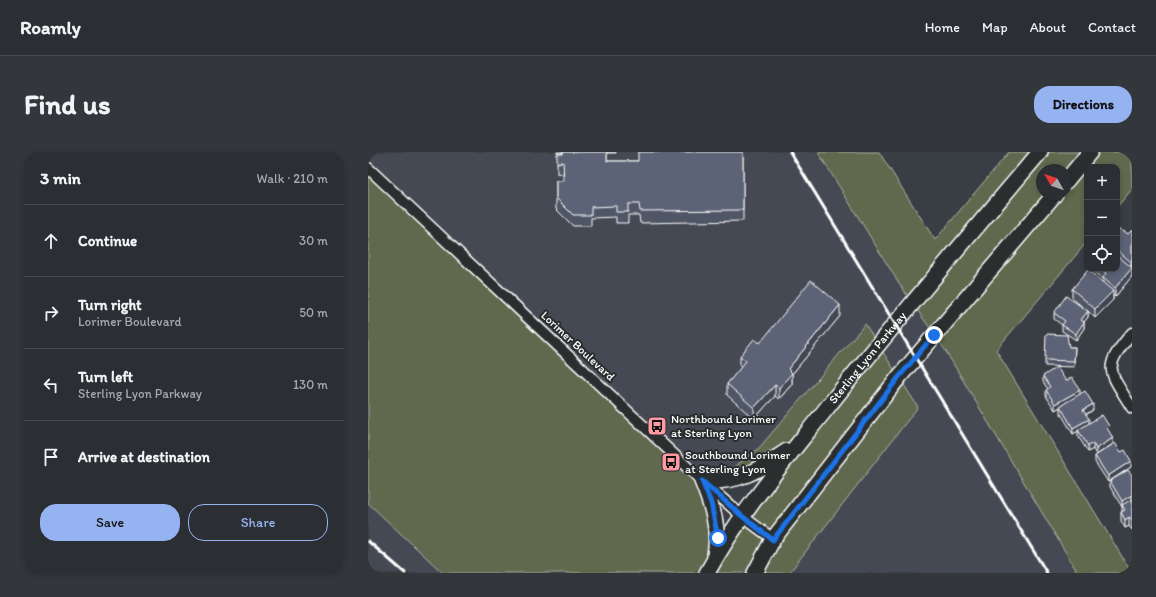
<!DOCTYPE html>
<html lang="en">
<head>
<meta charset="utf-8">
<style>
  :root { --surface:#2b2e33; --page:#33363b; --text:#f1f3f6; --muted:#a6a8ac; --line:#474a4e; --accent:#95b2f1 }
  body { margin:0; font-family:Itim,sans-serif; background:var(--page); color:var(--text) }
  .controls { position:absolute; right:12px; top:12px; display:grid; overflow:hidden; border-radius:8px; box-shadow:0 2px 6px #0003 }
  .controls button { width:36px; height:36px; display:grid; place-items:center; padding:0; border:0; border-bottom:1px solid var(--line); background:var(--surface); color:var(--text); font:20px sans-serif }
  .compass { position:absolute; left:668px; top:12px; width:36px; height:36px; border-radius:50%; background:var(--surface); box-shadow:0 2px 6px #0003; rotate:310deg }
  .stop { position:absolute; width:12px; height:12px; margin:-9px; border:3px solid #1a73e8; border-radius:50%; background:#fff }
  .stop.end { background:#1a73e8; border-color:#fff; box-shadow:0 1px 4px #0008 }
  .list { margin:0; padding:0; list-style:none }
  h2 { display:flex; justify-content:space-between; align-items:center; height:52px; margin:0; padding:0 16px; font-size:17px }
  h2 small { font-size:13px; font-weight:400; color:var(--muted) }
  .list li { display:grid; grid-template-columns:26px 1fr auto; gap:12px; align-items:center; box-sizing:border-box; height:72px; padding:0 16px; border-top:1px solid var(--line) }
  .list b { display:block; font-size:15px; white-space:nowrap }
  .list p { margin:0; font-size:13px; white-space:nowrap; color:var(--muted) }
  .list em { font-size:13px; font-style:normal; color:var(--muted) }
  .actions { display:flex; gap:8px; padding:12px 16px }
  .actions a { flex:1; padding:9px 0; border:1px solid var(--accent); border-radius:16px; text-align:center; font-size:14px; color:var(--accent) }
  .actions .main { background:var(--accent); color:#111 }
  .icon { flex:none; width:22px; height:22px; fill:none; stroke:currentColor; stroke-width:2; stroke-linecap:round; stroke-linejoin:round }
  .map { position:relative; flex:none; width:764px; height:421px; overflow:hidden; border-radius:16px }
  header { display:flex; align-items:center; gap:24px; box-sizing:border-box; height:56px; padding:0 20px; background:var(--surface); border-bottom:1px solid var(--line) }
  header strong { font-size:19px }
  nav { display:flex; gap:22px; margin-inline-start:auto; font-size:14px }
  .intro { display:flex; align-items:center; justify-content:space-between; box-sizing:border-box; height:96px; padding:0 24px }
  h1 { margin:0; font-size:28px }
  .button { padding:10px 18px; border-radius:16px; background:var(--accent); color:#111; font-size:14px; font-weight:700 }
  main { display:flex; gap:24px; padding:0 24px }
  aside { flex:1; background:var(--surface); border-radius:16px; box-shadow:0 2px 6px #0003 }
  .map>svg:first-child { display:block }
  .built { fill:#444953 }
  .green { fill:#61674e; stroke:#b0b3a6; fill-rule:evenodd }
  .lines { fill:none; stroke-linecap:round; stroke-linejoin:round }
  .minor-casing { stroke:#fff; stroke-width:13 }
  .secondary-casing { stroke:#fff; stroke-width:18 }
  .minor { stroke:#2a2d2e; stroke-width:10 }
  .secondary { stroke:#2a2d2e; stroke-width:15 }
  .rail { stroke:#fff; stroke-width:3 }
  .wall { fill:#4f5665; stroke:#fff }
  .shaded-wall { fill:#404653; stroke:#fff }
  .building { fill:#5c6476; stroke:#fff }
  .route { stroke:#1a73e8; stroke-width:5 }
  .labels { text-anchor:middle; stroke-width:4; stroke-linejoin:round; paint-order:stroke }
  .street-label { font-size:12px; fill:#fff; stroke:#2a2d2e }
  .poi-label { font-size:12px; fill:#fff; stroke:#2a2d2e; text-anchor:start }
</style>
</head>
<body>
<header>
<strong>Roamly</strong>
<nav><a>Home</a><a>Map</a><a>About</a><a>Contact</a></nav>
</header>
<div class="intro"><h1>Find us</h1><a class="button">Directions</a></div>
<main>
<aside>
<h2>3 min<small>Walk · 210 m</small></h2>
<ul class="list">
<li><svg class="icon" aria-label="ahead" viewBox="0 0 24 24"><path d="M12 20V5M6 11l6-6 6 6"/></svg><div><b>Continue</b></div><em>30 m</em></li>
<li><svg class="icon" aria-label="right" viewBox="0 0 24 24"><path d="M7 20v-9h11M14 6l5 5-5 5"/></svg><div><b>Turn right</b><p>Lorimer Boulevard</p></div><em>50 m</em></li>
<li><svg class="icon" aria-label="left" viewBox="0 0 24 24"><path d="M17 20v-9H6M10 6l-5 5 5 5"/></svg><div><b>Turn left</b><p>Sterling Lyon Parkway</p></div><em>130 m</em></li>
<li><svg class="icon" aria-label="arrive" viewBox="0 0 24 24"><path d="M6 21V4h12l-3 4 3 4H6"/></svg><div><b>Arrive at destination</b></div></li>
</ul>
<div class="actions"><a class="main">Save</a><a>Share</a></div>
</aside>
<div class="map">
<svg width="764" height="421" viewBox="0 0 764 421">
  <rect width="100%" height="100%" fill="#393e44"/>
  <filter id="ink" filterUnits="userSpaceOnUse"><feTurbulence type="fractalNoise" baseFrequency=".025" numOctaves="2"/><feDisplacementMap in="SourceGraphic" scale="8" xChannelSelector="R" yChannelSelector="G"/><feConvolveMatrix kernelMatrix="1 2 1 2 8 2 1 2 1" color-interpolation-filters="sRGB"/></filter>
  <g filter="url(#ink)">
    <!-- built -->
    <g class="built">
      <polygon points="0,0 450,0 532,133 577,198 710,421 421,421 434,403 509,193 497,173 391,296 366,315 334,329 0,16"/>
      <polygon points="0,351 75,421 0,421"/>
    </g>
    <!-- green -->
    <g class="green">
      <path d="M450,0h61l56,88 74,-88h123v37l-15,18v-40h-30v75l-91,108 136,223h-54l-133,-223 -45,-65zM674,18h24v24h-24z"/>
      <path d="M0,16l334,313 32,-14 25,-19 106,-124 53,83 -129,166h-346l-75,-70zM430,292l-83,114 -13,-77 68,-18z"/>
    </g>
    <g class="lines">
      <!-- minor casing -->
      <g class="minor-casing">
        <g id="minor">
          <polyline points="0,16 334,329 374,364 405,387"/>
          <path d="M764,181c-31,36 -23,37 0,75"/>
        </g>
      </g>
      <!-- secondary casing -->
      <g class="secondary-casing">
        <g id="secondary">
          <polyline points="698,29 722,0"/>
          <path d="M347,403c5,-27 -3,-49 -13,-74 37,2 55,-10 85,-30"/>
          <path id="s1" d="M339,421c32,-59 77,-111 119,-164 69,-87 142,-172 214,-257"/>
          <polyline points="387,421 405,387 531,225 687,42"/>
        </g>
      </g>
      <!-- minor -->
      <use href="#minor" class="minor"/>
      <!-- secondary -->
      <use href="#secondary" class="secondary"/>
      <!-- rail -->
      <g class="rail">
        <polyline points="422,0 679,421"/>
        <polyline points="0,389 37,421"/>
      </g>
    </g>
    <!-- wall -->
    <g class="wall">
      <polygon points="189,0 248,0 248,1 239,1 239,9 270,9 375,0 375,69 272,71 271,63 260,63 260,71 248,71 248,65 223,66 223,74 205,74 188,57 188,29 195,29 195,21 189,22 189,11 195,1 189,1"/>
      <polygon points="749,78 760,82 764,78 764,124 747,145 745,143 745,148 727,166 720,159 720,165 716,170 716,176 708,188 694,179 694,173 686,167 686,161 717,157 704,146 704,137 735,130 735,127 726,120 726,117 749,117"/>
      <polygon points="472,164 424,222 424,232 411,247 407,244 386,267 359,243 359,232 373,216 372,215 372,204 392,191"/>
      <polygon points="701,195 707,195 706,215 677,214 677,208"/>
      <polygon points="675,224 698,229 712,242 725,258 718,263 721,272 734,263 728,303 725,297 720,300 710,284 710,279 705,282 692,260 692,255 687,258 678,244 678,238 680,237 675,230"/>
      <polygon points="753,300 763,315 740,330 727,310 727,304"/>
      <polygon points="764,323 764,378 761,374 757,376 753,369 753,360 754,359 754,355 742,335 742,329"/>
    </g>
    <!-- shaded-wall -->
    <g class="shaded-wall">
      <polygon points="764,108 764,124 747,145 747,136 763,117 763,110"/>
      <polygon points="745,139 745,148 727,166 727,157"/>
      <polygon points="472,153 472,164 424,222 424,232 411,247 411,236 420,217"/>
      <polygon points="720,159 720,165 716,170 716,176 708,188 708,182 713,168"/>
      <polygon points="407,233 407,244 386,267 386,256"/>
      <polygon points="712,238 712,244 687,258 687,252"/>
      <polygon points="725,252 725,258 715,264 715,258"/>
      <polygon points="721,267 721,273 705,282 705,276"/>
      <polygon points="745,286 745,292 728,303 728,297"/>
      <polygon points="725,291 725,297 720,300 720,294"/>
      <polygon points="763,309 763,315 740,330 740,324"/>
      <polygon points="764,343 764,349 754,353 754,355 754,349"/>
      <polygon points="761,365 761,374 757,376 757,368"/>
    </g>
    <!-- building -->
    <g class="building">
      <polygon points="195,0 239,0 239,9 270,9 270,0 375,0 375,58 272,59 271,52 260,52 260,60 248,60 248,54 223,55 223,63 205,63 188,46 188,29 196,29 195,10 189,11 189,2 195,2"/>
      <polygon points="750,76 755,80 756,79 760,82 764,78 764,108 763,110 749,98 749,78"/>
      <polygon points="749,103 764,116 747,136 735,126 738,121 733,117 749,117"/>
      <polygon points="720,118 745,139 727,157 704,137"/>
      <polygon points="443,128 472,153 420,217 424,221 411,236 407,233 386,256 359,232 378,209 372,204 386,187 392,191"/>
      <polygon points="698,144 720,159 713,168 716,170 708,182 694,173 697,169 686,161"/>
      <polygon points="678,182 699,183 701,195 707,195 706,209 677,208"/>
      <polygon points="689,215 698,229 704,225 712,238 687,252 678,238 682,235 675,224"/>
      <polygon points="717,239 725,252 715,258 721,267 705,276 692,254"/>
      <polygon points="734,263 741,274 739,276 745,286 728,297 725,291 720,294 710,278"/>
      <polygon points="747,291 753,300 757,298 763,309 740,324 727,304"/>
      <polygon points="760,318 764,323 764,343 754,349 742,329"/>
      <polygon points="764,347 764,369 761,365 757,368 753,360 757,358 754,353"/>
    </g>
  </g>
  <g class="lines" filter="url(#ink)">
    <!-- route -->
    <polyline class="route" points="350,386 343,351 334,329 374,364 405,388 531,225 566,183"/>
  </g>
  <!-- icons -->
  <defs>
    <g id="bus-square" transform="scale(1)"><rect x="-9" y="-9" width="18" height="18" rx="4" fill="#ff9aa2" stroke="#2a2d2e"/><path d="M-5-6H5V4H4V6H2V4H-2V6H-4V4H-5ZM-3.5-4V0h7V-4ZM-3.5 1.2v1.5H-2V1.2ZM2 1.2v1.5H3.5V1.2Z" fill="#111"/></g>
  </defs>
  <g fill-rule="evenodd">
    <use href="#bus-square" x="289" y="274"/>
    <use href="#bus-square" x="303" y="310"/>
  </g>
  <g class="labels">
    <!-- street labels -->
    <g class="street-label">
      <text transform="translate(210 194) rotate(43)" y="4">Lorimer Boulevard</text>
      <text dy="4" stroke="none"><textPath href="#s1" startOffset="269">Sterling Lyon Parkway</textPath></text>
    </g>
    <!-- poi labels -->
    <g class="poi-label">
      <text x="303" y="271">Northbound Lorimer<tspan x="303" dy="14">at Sterling Lyon</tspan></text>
      <text x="317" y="307">Southbound Lorimer<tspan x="317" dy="14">at Sterling Lyon</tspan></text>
    </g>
  </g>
</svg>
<div class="controls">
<button>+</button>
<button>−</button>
<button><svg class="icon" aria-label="locate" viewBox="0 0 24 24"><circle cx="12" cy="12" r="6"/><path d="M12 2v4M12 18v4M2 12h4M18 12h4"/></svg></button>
</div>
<svg class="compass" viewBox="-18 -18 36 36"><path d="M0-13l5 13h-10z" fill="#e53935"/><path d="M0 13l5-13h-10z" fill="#a6a8ac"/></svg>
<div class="stop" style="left:350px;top:386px"></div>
<div class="stop end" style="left:566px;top:183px"></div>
</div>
</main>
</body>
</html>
